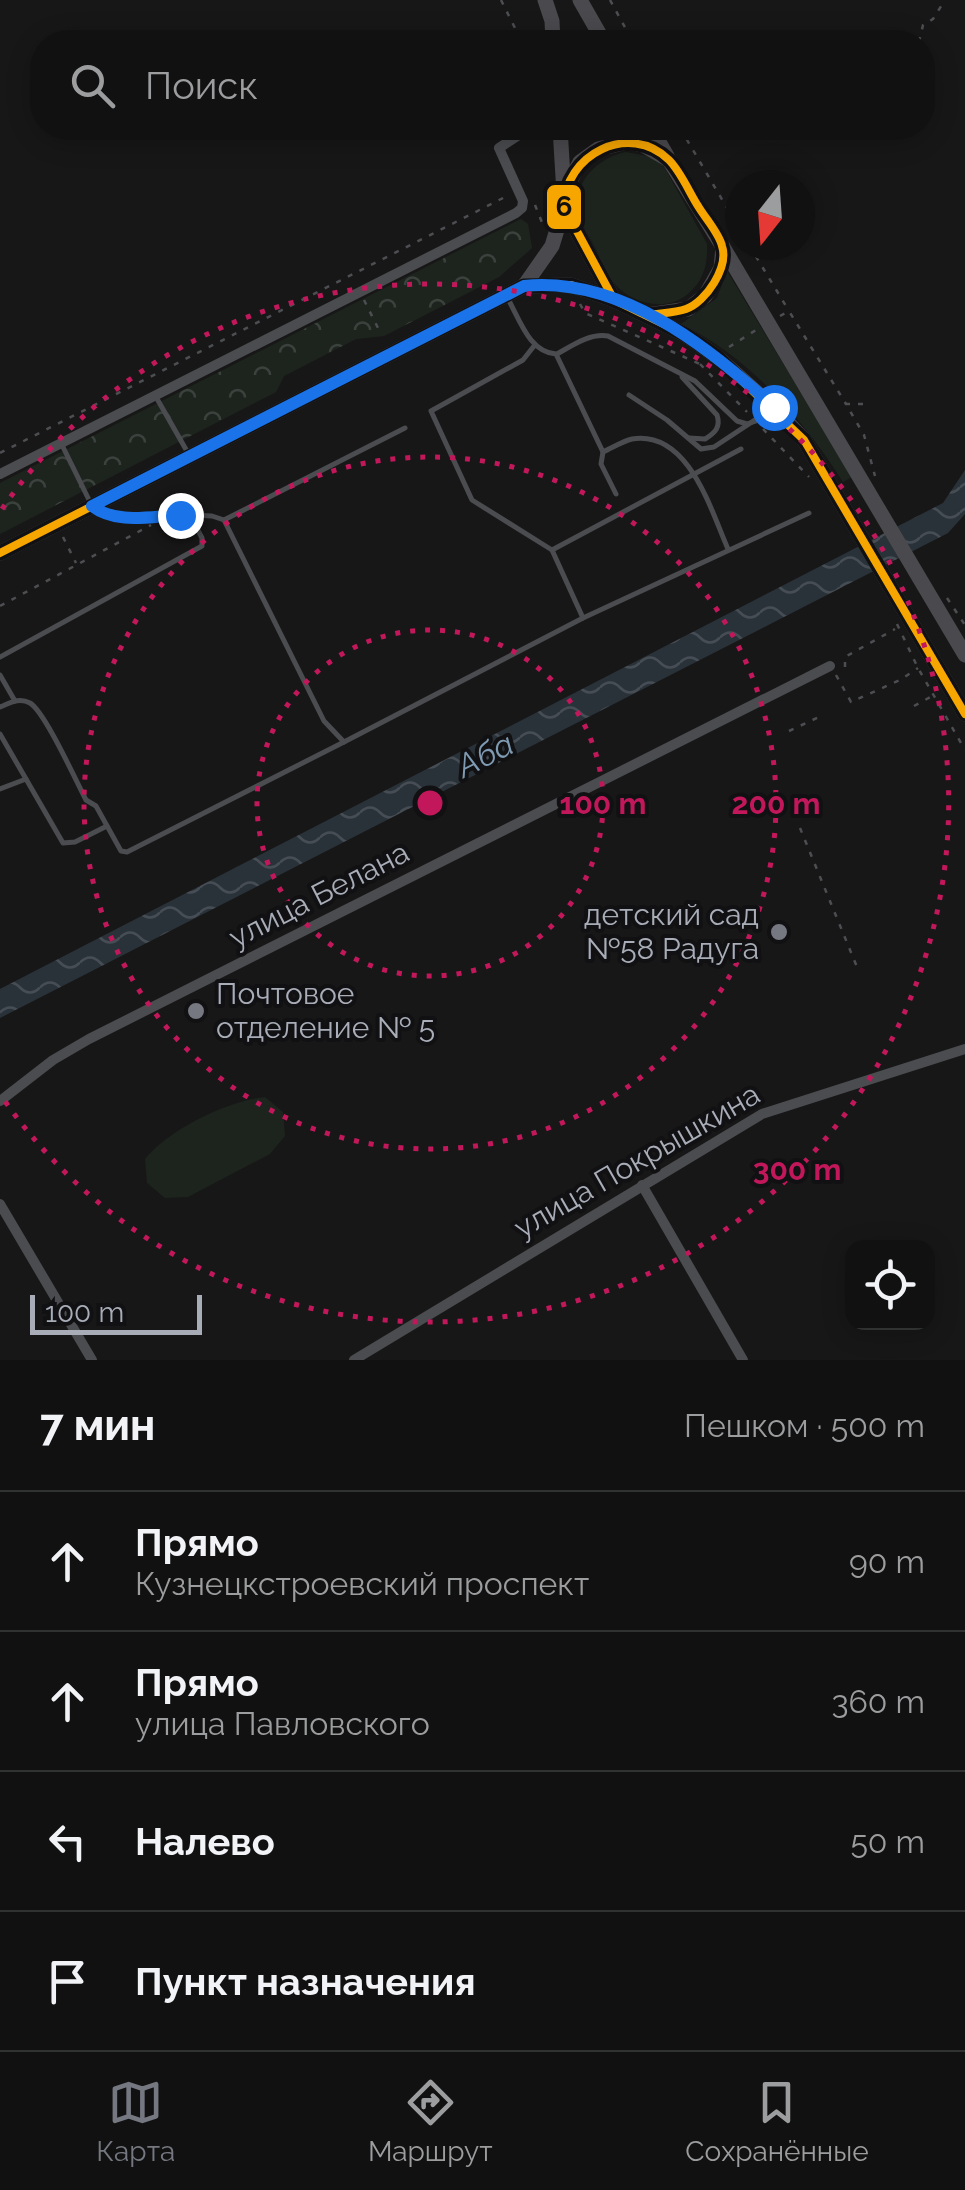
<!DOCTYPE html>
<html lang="ru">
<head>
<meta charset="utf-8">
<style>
  :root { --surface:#111; --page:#1a1a1a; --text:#f1f3f6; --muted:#9c9d9f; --line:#303131; --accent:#757880 }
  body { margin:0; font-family:Raleway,sans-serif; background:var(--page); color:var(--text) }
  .controls { position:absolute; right:30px; bottom:30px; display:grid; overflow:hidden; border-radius:20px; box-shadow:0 5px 25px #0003 }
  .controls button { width:90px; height:90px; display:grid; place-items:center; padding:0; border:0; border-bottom:2px solid var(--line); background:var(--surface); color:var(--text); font:50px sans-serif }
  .compass { position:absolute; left:725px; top:170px; width:90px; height:90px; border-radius:50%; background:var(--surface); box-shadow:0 5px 25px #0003; rotate:197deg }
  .scale { position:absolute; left:30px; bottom:25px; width:172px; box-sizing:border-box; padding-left:10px; border:5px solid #a8adb8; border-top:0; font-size:28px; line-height:35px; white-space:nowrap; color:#a8adb8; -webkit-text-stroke:8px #111113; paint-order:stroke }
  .stop { position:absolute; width:30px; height:30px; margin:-22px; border:8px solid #1a73e8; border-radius:50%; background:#fff }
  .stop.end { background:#1a73e8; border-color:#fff; box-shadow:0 2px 10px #0008 }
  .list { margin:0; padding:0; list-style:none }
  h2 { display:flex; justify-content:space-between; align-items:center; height:130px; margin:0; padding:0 40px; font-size:42px }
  h2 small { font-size:32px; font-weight:400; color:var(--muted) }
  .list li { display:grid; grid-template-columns:65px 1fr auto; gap:30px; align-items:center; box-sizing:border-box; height:140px; padding:0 40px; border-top:2px solid var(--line) }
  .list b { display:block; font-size:38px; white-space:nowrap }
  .list p { margin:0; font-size:32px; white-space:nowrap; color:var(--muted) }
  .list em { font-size:32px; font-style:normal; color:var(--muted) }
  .icon { flex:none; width:55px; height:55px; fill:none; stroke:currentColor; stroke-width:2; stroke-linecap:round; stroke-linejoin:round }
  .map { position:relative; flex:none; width:965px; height:1360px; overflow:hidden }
  .search { position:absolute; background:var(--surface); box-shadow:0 5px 25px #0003; left:30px; right:30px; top:30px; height:110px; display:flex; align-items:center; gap:25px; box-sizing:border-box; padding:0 35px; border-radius:40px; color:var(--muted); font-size:38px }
  .sheet { height:690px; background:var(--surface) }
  nav { display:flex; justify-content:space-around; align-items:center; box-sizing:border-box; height:140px; border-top:2px solid var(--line); background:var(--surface); font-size:28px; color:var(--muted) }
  nav a { display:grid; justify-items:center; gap:5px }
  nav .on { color:var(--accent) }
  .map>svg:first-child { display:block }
  .grass { fill:#1d241e }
  .forest { fill:url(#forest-crowns) }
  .water { fill:url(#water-waves) }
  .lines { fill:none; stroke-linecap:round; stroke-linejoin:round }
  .path { stroke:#4d4e52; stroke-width:2.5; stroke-dasharray:5 8; stroke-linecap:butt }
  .service { stroke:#4b4c50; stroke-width:5 }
  .minor { stroke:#4b4c50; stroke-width:10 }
  .secondary { stroke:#4a4a4e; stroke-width:15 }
  .bus-1-casing { stroke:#111113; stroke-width:15 }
  .bus-1 { stroke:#f7a600; stroke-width:8 }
  .route { stroke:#1a73e8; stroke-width:12 }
  .ring { fill:none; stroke:#c2185b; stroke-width:5; stroke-dasharray:5 10 }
  .poi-dot { fill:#757880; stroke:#111113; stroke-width:4 }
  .labels { text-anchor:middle; stroke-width:8; stroke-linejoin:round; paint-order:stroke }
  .street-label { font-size:30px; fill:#a8adb8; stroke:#111113 }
  .poi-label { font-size:30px; fill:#a8adb8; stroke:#111113; text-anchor:end }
  .water-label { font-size:32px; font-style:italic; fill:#7f9bb3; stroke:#111113 }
  .centre { fill:#c2185b; stroke:#111113; stroke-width:5 }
  .ring-label { font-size:30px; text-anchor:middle; font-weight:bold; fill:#c2185b; stroke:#111113; stroke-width:8; stroke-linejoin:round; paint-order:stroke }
  .line-badge { stroke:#111113; stroke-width:4 }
  .pale-badge-label { font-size:28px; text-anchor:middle; font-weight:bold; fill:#111 }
</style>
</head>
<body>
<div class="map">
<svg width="965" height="1360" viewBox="0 0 965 1360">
  <defs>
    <pattern id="forest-crowns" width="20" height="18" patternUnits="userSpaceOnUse" patternTransform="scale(2.5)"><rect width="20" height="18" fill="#1d241e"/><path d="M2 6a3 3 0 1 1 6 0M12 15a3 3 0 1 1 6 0" fill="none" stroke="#3b413d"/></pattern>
    <pattern id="water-waves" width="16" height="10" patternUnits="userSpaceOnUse" patternTransform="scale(2.5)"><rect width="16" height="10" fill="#2a3239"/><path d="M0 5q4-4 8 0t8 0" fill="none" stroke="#464d54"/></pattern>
  </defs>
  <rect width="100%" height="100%" fill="#171717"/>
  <!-- grass -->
  <g class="grass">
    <path d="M626,152l27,5 10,8 44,79c1,19 -3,36 -18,49 -23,20 -58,11 -76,-11 -8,-10 -12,-23 -18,-35 -6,-11 -14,-23 -17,-35 -6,-30 21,-55 48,-60z"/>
    <path d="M727,271l125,206 -9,5c-39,-62 -95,-126 -162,-158l36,-26z"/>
    <path d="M265,1097l18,15 2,24 -15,18 -82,43 -23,1 -18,-15 -2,-24c23,-29 82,-58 120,-62z"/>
  </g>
  <!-- forest -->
  <polygon class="forest" points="521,219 528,224 532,248 499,277 384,336 356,339 284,376 276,392 0,534 0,483"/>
  <!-- water -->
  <polygon class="water" points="965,470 965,514 948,533 0,1018 0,989 943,503"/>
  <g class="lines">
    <!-- path -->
    <g class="path">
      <polyline points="501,0 522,42"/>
      <polyline points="610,0 633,42"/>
      <polyline points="919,42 923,25 933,19 945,0"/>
      <polyline points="680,128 740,230"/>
      <polyline points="535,205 543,225"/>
      <polyline points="749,245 789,311"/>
      <polyline points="364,300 380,332"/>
      <polyline points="580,304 585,313 700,364"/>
      <polyline points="780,316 789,311 846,404"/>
      <polyline points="729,347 756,330"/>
      <polyline points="700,364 747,412"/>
      <polyline points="863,404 846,404 864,435 875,476"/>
      <polyline points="763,429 809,477"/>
      <polyline points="0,453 507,196"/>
      <polyline points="63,537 76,563"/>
      <polyline points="947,598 965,625"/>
      <polyline points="0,606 151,525"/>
      <polyline points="897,624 918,668 965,750"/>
      <polyline points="845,667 845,657 895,629"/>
      <polyline points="836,675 851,702 900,680 918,668"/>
      <polyline points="914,706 934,695"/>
      <polyline points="789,731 819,717"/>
      <polyline points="800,828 857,967"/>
    </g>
    <!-- service -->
    <g class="service">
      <path d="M507,297c13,23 22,55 49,57l47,98c9,-4 20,-11 29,-13 57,-9 79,72 96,110"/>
      <polyline points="534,346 523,360 431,411 472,500 552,550 583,618"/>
      <path d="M557,354c16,-9 33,-21 51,-18l87,45 42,40 10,3 9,-3"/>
      <path d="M682,377l35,38c4,12 -2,18 -12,24l-16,-1"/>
      <polyline points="629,395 667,420 701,449 714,447 770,410"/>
      <polyline points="156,397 188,453"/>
      <polyline points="603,452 601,464 616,494"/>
      <polyline points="191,515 212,516 224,520 405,428"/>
      <polyline points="224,520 324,721 344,742 583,618 809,513"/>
      <polyline points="552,550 741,449"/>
      <polyline points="0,657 202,546 202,538 190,515 105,516 92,506 61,443"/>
      <polyline points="0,675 15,701"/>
      <path d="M0,707c10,-4 19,-10 30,-4 15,9 46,78 56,97l10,6 25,45 6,1 217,-110"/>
      <polyline points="0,734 63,843 75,842 107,826"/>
      <polyline points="0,789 26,779"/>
    </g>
    <!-- minor -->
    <g class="minor">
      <polyline points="0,474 516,213 522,208 523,201 499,148 528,129 538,128"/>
      <polyline points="0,1101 53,1060 89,1039 830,666"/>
      <polyline points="642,1185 743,1360"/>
      <polyline points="0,1204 92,1360"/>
      <polyline points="354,1360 762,1114 965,1049"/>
    </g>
    <!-- secondary -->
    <g class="secondary">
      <polyline points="545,0 552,21 553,42"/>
      <polyline points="580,0 604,42"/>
      <polyline points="560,128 564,193"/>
      <polyline points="651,128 667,156"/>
      <polyline points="723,247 965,655"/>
      <polyline points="524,286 552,246 564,207"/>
      <polyline points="648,315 688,309 705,296 721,268 723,247 669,160 643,145 627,142 598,149 580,162 564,193 564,207 614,300 686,335 716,356 773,407 804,440 965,714"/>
      <polyline points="0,553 524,286 571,285 614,300"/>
    </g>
    <!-- bus-1 casing -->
    <g class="bus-1-casing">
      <g id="bus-1">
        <path d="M648,315c12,-2 27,-2 38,-6 20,-7 43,-42 36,-63 -3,-13 -17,-28 -24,-40 -9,-14 -17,-34 -29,-46 -40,-39 -105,-5 -105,47l50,93 72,35 30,21 88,84 161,274"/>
        <polyline points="0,553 524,286 571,285 614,300"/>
      </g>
    </g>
    <!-- bus-1 -->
    <use href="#bus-1" class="bus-1"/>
  </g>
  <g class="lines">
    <!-- route -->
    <path class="route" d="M180,515c-29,1 -63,10 -88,-9l432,-220c95,-10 184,60 250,121"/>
  </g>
  <!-- distance rings -->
  <g class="ring">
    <circle cx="430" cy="803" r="173"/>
    <circle cx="430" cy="803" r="346"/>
    <path d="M2 509A519 519 0 1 1 2 1097"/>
  </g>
  <!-- markers -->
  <g class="poi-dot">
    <circle cx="779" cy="932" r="10"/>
    <circle cx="196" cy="1011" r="10"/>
  </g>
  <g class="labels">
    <!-- street labels -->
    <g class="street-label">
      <text transform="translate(319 895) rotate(-27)" y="10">улица Белана</text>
      <text transform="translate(637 1161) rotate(-30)" y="10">улица Покрышкина</text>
    </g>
    <!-- poi labels -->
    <g class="poi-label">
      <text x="759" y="925">детский сад<tspan x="759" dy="34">№58 Радуга</tspan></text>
      <text x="216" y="1004" text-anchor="start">Почтовое<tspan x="216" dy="34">отделение № 5</tspan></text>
    </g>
    <!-- water labels -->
    <g class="water-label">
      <text transform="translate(485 755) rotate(-27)" y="11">Аба</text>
    </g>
  </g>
  <circle cx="430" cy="803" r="15" class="centre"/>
  <g class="ring-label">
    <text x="603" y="814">100 m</text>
    <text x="776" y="814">200 m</text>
    <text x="797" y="1180">300 m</text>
  </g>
  <rect class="line-badge" x="545" y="183" width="38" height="48" rx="10" fill="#f7a600"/>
  <g class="pale-badge-label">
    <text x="564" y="216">6</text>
  </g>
</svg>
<div class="controls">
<button><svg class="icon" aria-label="locate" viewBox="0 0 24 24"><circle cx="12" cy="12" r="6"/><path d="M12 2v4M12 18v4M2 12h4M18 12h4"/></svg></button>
</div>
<svg class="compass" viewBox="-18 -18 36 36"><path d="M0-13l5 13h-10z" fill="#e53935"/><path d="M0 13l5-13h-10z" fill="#9c9d9f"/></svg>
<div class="scale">100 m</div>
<div class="stop" style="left:774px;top:407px"></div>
<div class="stop end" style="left:180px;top:515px"></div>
<div class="search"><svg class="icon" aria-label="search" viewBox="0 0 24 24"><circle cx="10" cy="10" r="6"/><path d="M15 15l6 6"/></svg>Поиск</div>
</div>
<section class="sheet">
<h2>7 мин<small>Пешком · 500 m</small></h2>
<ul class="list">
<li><svg class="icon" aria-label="ahead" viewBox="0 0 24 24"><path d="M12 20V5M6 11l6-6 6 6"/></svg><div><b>Прямо</b><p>Кузнецкстроевский проспект</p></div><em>90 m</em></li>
<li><svg class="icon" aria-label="ahead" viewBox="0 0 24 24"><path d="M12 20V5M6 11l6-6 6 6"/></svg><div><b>Прямо</b><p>улица Павловского</p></div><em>360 m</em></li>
<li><svg class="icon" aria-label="left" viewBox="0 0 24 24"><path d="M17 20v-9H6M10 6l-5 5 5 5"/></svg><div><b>Налево</b></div><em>50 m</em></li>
<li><svg class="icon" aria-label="arrive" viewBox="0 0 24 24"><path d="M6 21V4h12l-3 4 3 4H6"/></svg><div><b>Пункт назначения</b></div></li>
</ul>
</section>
<nav>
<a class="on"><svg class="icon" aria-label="map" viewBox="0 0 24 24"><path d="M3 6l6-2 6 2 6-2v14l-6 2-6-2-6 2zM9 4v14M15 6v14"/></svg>Карта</a>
<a><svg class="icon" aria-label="directions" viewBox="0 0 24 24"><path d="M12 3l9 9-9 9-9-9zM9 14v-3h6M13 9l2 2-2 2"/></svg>Маршрут</a>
<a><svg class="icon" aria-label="saved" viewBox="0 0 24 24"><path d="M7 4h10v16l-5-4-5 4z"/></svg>Сохранённые</a>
</nav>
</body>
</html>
